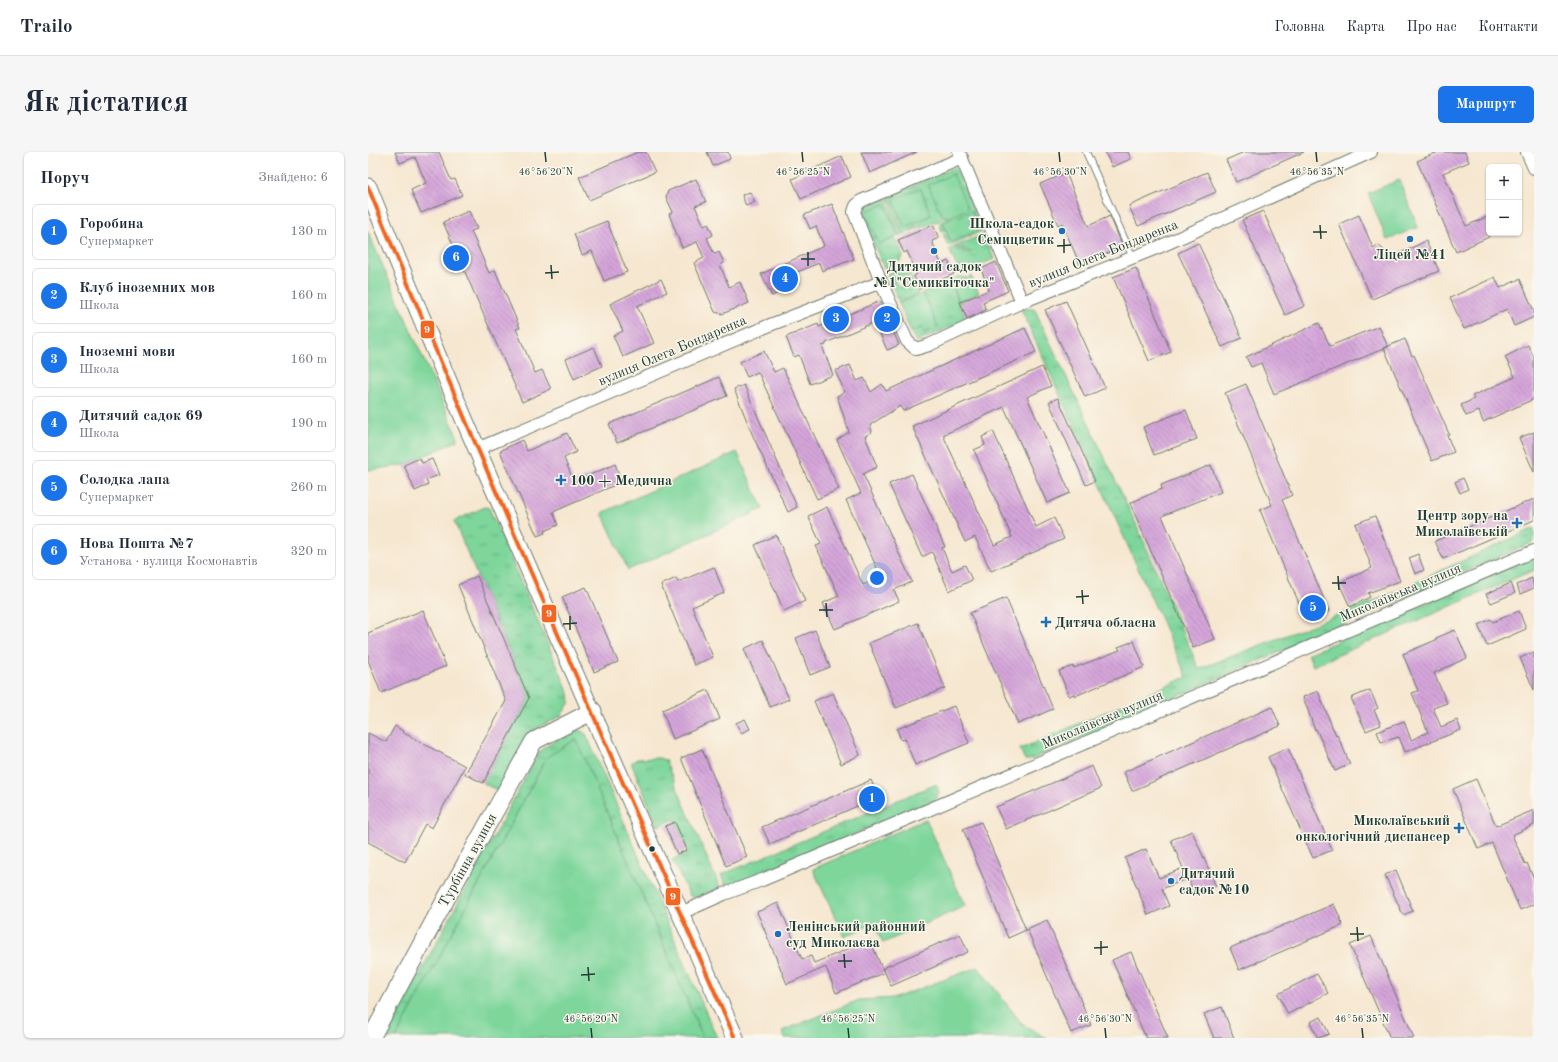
<!DOCTYPE html>
<html lang="uk">
<head>
<meta charset="utf-8">
<style>
  :root { --surface:#fff; --page:#f6f6f7; --text:#1f2937; --muted:#747a83; --line:#e0e1e3; --accent:#1a73e8 }
  body { margin:0; font-family:"Old Standard TT",serif; background:var(--page); color:var(--text) }
  .controls { position:absolute; right:12px; top:12px; display:grid; overflow:hidden; border-radius:6px; box-shadow:0 1px 3px #0004 }
  .controls button { width:36px; height:36px; display:grid; place-items:center; padding:0; border:0; border-bottom:1px solid var(--line); background:var(--surface); color:var(--text); font:20px sans-serif }
  .you { position:absolute; left:509px; top:426px; width:14px; height:14px; margin:-10px; border:3px solid #fff; border-radius:50%; background:#1a73e8; box-shadow:0 0 0 6px #1a73e833 }
  .badge { display:grid; place-items:center; width:26px; height:26px; border-radius:50%; background:var(--accent); color:#fff; font-size:13px; font-weight:700 }
  .pin { position:absolute; translate:-50% -50%; border:2px solid #fff; box-shadow:0 1px 4px #0006 }
  .list { margin:0; padding:0; list-style:none }
  h2 { display:flex; justify-content:space-between; align-items:center; height:52px; margin:0; padding:0 16px; font-size:17px }
  h2 small { font-size:13px; font-weight:400; color:var(--muted) }
  .list li { display:grid; grid-template-columns:26px 1fr auto; gap:12px; align-items:center; box-sizing:border-box; height:56px; margin:0 8px 8px; padding:0 8px; border:1px solid var(--line); border-radius:6px }
  .list b { display:block; font-size:15px; white-space:nowrap }
  .list p { margin:0; font-size:13px; white-space:nowrap; color:var(--muted) }
  .list em { font-size:13px; font-style:normal; color:var(--muted) }
  .map { position:relative; flex:none; width:1166px; height:886px; overflow:hidden; border-radius:6px }
  header { display:flex; align-items:center; gap:24px; box-sizing:border-box; height:56px; padding:0 20px; background:var(--surface); border-bottom:1px solid var(--line) }
  header strong { font-size:19px }
  nav { display:flex; gap:22px; margin-inline-start:auto; font-size:14px }
  .intro { display:flex; align-items:center; justify-content:space-between; box-sizing:border-box; height:96px; padding:0 24px }
  h1 { margin:0; font-size:28px }
  .button { padding:10px 18px; border-radius:6px; background:var(--accent); color:#fff; font-size:14px; font-weight:700 }
  main { display:flex; gap:24px; padding:0 24px }
  aside { flex:1; background:var(--surface); border-radius:6px; box-shadow:0 1px 3px #0004 }
  .map>svg:first-child { display:block }
  .grass { fill:url(#grass-tufts); stroke:#4e8a68 }
  .park { fill:#7ed69b; stroke:#4e8a68 }
  .building { fill:url(#building-back-hatch) }
  .lines { fill:none; stroke-linecap:round; stroke-linejoin:round }
  .lane-casing { stroke:#6a786b; stroke-width:8 }
  .street-casing { stroke:#6a786b; stroke-width:14 }
  .secondary-casing { stroke:#6a786b; stroke-width:19 }
  .lane { stroke:#fff; stroke-width:6 }
  .street { stroke:#fff; stroke-width:12 }
  .secondary { stroke:#fff; stroke-width:17 }
  .bus-1-casing { stroke:#fbf7ec; stroke-width:7 }
  .bus-1 { stroke:#f26522; stroke-width:4 }
  .ticks { fill:none; stroke:#1f3d34; stroke-width:1.5 }
  .poi-dot { fill:#1f6fb2; stroke:#fbf7ec; stroke-width:1.5 }
  .bus-dot { fill:#1f3d34; stroke:#fbf7ec; stroke-width:1.5 }
  .labels { text-anchor:middle; stroke-width:3; stroke-linejoin:round; paint-order:stroke }
  .poi-label { font-size:14px; font-weight:bold; fill:#1f3d34; stroke:#fbf7ec; text-anchor:start }
  .street-label { font-size:14px; fill:#1f3d34; stroke:#fbf7ec }
  .ticks-label { font-size:10px; text-anchor:middle; fill:#1f3d34; stroke:#fbf7ec; stroke-width:3; stroke-linejoin:round; paint-order:stroke }
  .line-badge { stroke:#fbf7ec; stroke-width:1.5 }
  .badge-label { font-size:11px; text-anchor:middle; font-weight:bold; fill:#fff }
</style>
</head>
<body>
<header>
<strong>Trailo</strong>
<nav><a>Головна</a><a>Карта</a><a>Про нас</a><a>Контакти</a></nav>
</header>
<div class="intro"><h1>Як дістатися</h1><a class="button">Маршрут</a></div>
<main>
<aside>
<h2>Поруч<small>Знайдено: 6</small></h2>
<ul class="list">
<li><span class="badge">1</span><div><b>Горобина</b><p>Супермаркет</p></div><em>130 m</em></li>
<li><span class="badge">2</span><div><b>Клуб іноземних мов</b><p>Школа</p></div><em>160 m</em></li>
<li><span class="badge">3</span><div><b>Іноземні мови</b><p>Школа</p></div><em>160 m</em></li>
<li><span class="badge">4</span><div><b>Дитячий садок 69</b><p>Школа</p></div><em>190 m</em></li>
<li><span class="badge">5</span><div><b>Солодка лапа</b><p>Супермаркет</p></div><em>260 m</em></li>
<li><span class="badge">6</span><div><b>Нова Пошта №7</b><p>Установа · вулиця Космонавтів</p></div><em>320 m</em></li>
</ul>
</aside>
<div class="map">
<svg width="1166" height="886" viewBox="0 0 1166 886">
  <defs>
    <pattern id="grass-tufts" width="24" height="20" patternUnits="userSpaceOnUse"><rect width="24" height="20" fill="#7ed69b"/><path d="M3 7l-1-3M5 7V3M7 7l1-3M15 17l-1-3M17 17v-4M19 17l1-3" fill="none" stroke="#67af7f"/></pattern>
    <pattern id="building-back-hatch" width="6" height="6" patternUnits="userSpaceOnUse"><rect width="6" height="6" fill="#d5a5da"/><path d="M-1 5l2 2M0 0l6 6M5-1l2 2" fill="none" stroke="#ac88b2"/></pattern>
  </defs>
  <rect width="100%" height="100%" fill="#fbf7ec"/>
  <filter id="ink" filterUnits="userSpaceOnUse"><feTurbulence type="fractalNoise" baseFrequency=".025" numOctaves="2"/><feDisplacementMap in="SourceGraphic" scale="8" xChannelSelector="R" yChannelSelector="G"/><feConvolveMatrix kernelMatrix="1 2 1 2 8 2 1 2 1" color-interpolation-filters="sRGB"/></filter>
  <filter id="wash" filterUnits="userSpaceOnUse"><feTurbulence type="fractalNoise" baseFrequency=".012" numOctaves="4" result="noise"/><feDisplacementMap in="SourceGraphic" scale="16" xChannelSelector="R" yChannelSelector="G"/><feGaussianBlur stdDeviation="0.9" result="paint"/><feColorMatrix in="noise" values="0 0 0 0 0 0 0 0 0 0 0 0 0 0 0 0 0 1.4 0 .05"/><feComposite in="paint" operator="in"/></filter>
  <g filter="url(#wash)">
    <rect width="100%" height="100%" fill="#f6e7d0"/>
    <!-- grass -->
    <g class="grass">
      <polygon points="587,15 614,79 580,94 575,82 579,80 583,90 575,71 578,78 574,79 571,72 578,64 581,65 574,63 576,64 570,70 569,69 553,76 550,69 563,63 552,36 537,75 548,70 550,76 536,82 520,45"/>
      <polygon points="518,46 535,83 530,84 530,81 517,52 497,60 511,92 527,86 535,104 534,108 516,116 492,60 494,56"/>
      <polygon points="616,82 626,107 595,120 591,120 581,97 584,96 603,101 602,99 586,95"/>
      <polygon points="536,115 540,115 543,123 537,125 534,123 529,124 527,127 527,131 534,136 536,135 538,128 544,125 550,142 531,151 519,122"/>
      <polygon points="592,124 598,126 584,133 598,168 548,190 543,180 554,175 557,180 570,175 556,143 554,143 553,141"/>
      <polygon points="666,156 769,374 831,517 1014,446 1166,376 1166,390 662,608 657,608 652,597 819,525 653,157"/>
      <polygon points="117,355 121,356 201,541 202,550 193,564 164,579 131,639 115,631 161,546 86,369"/>
      <polygon points="1166,405 1166,418 945,514 940,502"/>
      <polygon points="207,578 213,579 218,582 349,886 335,886 208,588 179,605 28,886 17,886 169,604 175,596"/>
      <polygon points="291,606 297,608 352,736 328,745 322,744 304,708 321,700 307,667 290,674 264,613 264,610 269,607"/>
      <polygon points="568,632 571,640 567,648 361,735 357,733 353,723"/>
    </g>
    <!-- park -->
    <g class="park">
      <polygon points="585,22 600,57 581,65 574,63 560,33"/>
      <polygon points="1031,28 1050,75 1019,88 1000,41"/>
      <polygon points="552,36 563,63 537,75 525,48"/>
      <polygon points="517,52 530,84 511,92 497,60"/>
      <polygon points="604,59 611,78 583,90 575,71"/>
      <polygon points="0,80 90,286 89,289 36,313 0,318"/>
      <polygon points="603,124 611,141 591,150 585,133"/>
      <polygon points="550,143 556,143 570,175 556,181 554,175 543,180 531,151"/>
      <polygon points="369,300 395,357 260,418 234,361"/>
      <polygon points="208,587 335,886 28,886 179,605"/>
      <polygon points="558,667 597,754 515,791 506,771 476,785 445,717"/>
      <polygon points="610,815 654,872 679,886 417,886 414,879 491,848 527,846"/>
    </g>
    <g id="blocks">
      <!-- building -->
      <g class="building">
        <polygon points="27,0 71,0 83,28 87,27 94,43 53,61 43,38 58,31 47,5 32,11"/>
        <polygon points="270,0 278,0 287,20 221,48 211,25"/>
        <polygon points="339,0 360,0 362,7 345,14"/>
        <polygon points="493,0 549,0 502,21"/>
        <polygon points="737,0 760,0 763,7 744,15"/>
        <polygon points="876,0 936,0 868,30 858,8"/>
        <polygon points="1070,0 1097,0 1101,10 1075,21 1098,74 1121,64 1121,85 1088,100 1049,9"/>
        <polygon points="474,4 483,25 433,47 424,27"/>
        <polygon points="839,20 848,40 770,74 761,54"/>
        <polygon points="698,21 720,74 742,64 755,95 712,113 694,71 690,73 672,32"/>
        <polygon points="328,27 338,50 327,54 336,74 340,72 345,83 339,86 346,102 351,100 356,111 352,113 361,135 372,130 381,151 354,162 347,160 326,111 336,106 329,90 314,96 301,62 305,60 298,45 300,39"/>
        <polygon points="382,40 387,50 378,54 374,43"/>
        <polygon points="464,52 486,107 454,119 451,111 427,121 432,131 404,144 393,122 456,94 448,74 442,77 436,63"/>
        <polygon points="101,59 109,77 103,79 121,121 127,118 152,176 148,177 167,221 174,218 183,237 154,250 75,70"/>
        <polygon points="895,59 937,154 917,163 874,68"/>
        <polygon points="991,63 1005,96 1010,93 1024,105 1058,89 1071,119 1004,147 971,72"/>
        <polygon points="239,69 259,120 236,129 224,99 214,103 206,82"/>
        <polygon points="565,73 571,86 564,89 573,112 580,109 586,122 551,137 546,124 549,122 539,99 536,101 530,88"/>
        <polygon points="830,91 874,186 854,195 810,101"/>
        <polygon points="628,110 640,139 615,150 618,158 599,167 592,150 621,138 613,117"/>
        <polygon points="768,116 803,200 781,209 745,125"/>
        <polygon points="1127,125 1132,136 1152,127 1166,159 1166,165 1146,174 1139,157 1096,177 1082,146"/>
        <polygon points="293,127 299,140 269,154 286,191 255,205 245,184 255,179 242,152"/>
        <polygon points="512,149 531,193 519,198 507,170 458,191 458,193 454,194 465,223 442,232 431,203 426,205 418,185 450,172 451,175"/>
        <polygon points="698,149 737,236 717,245 677,158"/>
        <polygon points="951,171 962,194 1011,174 1020,195 906,242 893,211 883,215 878,205"/>
        <polygon points="657,176 668,200 535,259 532,254 502,273 504,280 497,284 509,315 495,322 544,430 526,438 531,449 467,477 455,451 471,444 448,394 453,392 440,364 459,355 495,433 513,425 478,348 493,341 469,288 481,280 469,244 477,240 467,219 482,213 489,229 496,226 503,240 514,232 518,239"/>
        <polygon points="1037,187 1044,204 1046,203 1081,282 1079,283 1086,300 1064,309 1016,196"/>
        <polygon points="1160,193 1166,205 1166,247 1115,270 1111,259 1098,264 1093,253 1106,247 1104,244 1147,225 1137,205"/>
        <polygon points="226,195 234,214 206,227 198,207"/>
        <polygon points="396,199 406,220 415,216 471,337 449,347 390,220 379,225 372,210"/>
        <polygon points="674,215 683,234 659,245 702,341 679,351 636,255 575,283 626,393 644,385 606,298 617,293 614,285 625,279 668,375 686,366 696,387 623,419 607,385 597,390 544,274"/>
        <polygon points="351,225 359,244 249,291 241,272"/>
        <polygon points="878,232 924,343 914,348 961,459 938,468 892,358 904,353 857,241"/>
        <polygon points="376,233 429,355 420,360 385,284 366,237"/>
        <polygon points="690,246 727,329 718,333 681,250"/>
        <polygon points="818,258 829,287 786,303 775,275"/>
        <polygon points="1166,280 1166,320 1151,286"/>
        <polygon points="199,281 208,300 196,306 206,330 247,312 254,330 185,360 190,373 176,379 177,381 169,384 132,299 154,288 159,299"/>
        <polygon points="52,306 54,311 64,307 71,323 58,328 60,333 47,339 36,313"/>
        <polygon points="843,313 853,340 794,364 847,487 825,496 762,351 794,337 793,333"/>
        <polygon points="544,322 577,395 574,396 584,419 597,413 604,428 581,439 564,400 554,405 521,332"/>
        <polygon points="1095,326 1100,337 1092,341 1087,330"/>
        <polygon points="1166,347 1166,368 1075,407 1067,389"/>
        <polygon points="1007,364 1032,429 1000,441 1002,445 982,455 971,431 1004,416 987,372"/>
        <polygon points="408,383 437,449 416,459 387,393"/>
        <polygon points="1050,402 1056,418 1047,422 1041,406"/>
        <polygon points="346,415 356,441 324,455 345,505 326,513 293,433 308,426 310,430"/>
        <polygon points="109,424 161,546 115,631 97,622 138,549 90,433"/>
        <polygon points="1164,426 1166,436 1152,442 1149,433"/>
        <polygon points="1143,431 1147,441 1123,451 1118,442"/>
        <polygon points="218,435 250,510 226,520 194,445"/>
        <polygon points="638,446 685,557 650,572 602,461"/>
        <polygon points="55,458 78,514 13,541 0,508 0,481"/>
        <polygon points="1151,459 1158,477 1119,494 1110,473 1123,467 1125,470"/>
        <polygon points="550,471 577,536 528,556 501,491"/>
        <polygon points="447,478 462,515 442,523 428,486"/>
        <polygon points="1087,478 1099,506 1066,521 1079,551 1065,556 1073,575 1089,568 1093,578 1037,600 1031,585 1013,590 1009,580 1036,569 1043,588 1060,580 1044,541 1050,539 1035,502 1068,488 1068,486"/>
        <polygon points="395,488 421,547 402,555 376,497"/>
        <polygon points="766,489 776,515 707,544 706,542 701,544 691,519 705,514 706,516 752,498 750,495"/>
        <polygon points="1166,500 1166,538 1152,506"/>
        <polygon points="340,538 352,567 305,587 294,558"/>
        <polygon points="1002,538 1010,556 1006,558 1013,573 998,579 983,546"/>
        <polygon points="950,539 963,572 968,583 969,582 982,612 967,619 948,577 947,578 935,545"/>
        <polygon points="465,541 492,603 473,612 446,549"/>
        <polygon points="586,554 601,591 547,613 537,587 533,588 529,577"/>
        <polygon points="904,555 912,574 764,639 756,620"/>
        <polygon points="377,567 382,577 373,581 368,571"/>
        <polygon points="27,574 35,579 34,580 97,614 64,676 57,672 37,710 0,690 0,581 18,590"/>
        <polygon points="920,596 964,698 945,706 900,605"/>
        <polygon points="334,597 379,705 358,714 313,606"/>
        <polygon points="724,614 733,636 638,677 628,655"/>
        <polygon points="1108,627 1128,674 1166,658 1166,673 1144,683 1157,712 1159,711 1166,727 1166,752 1152,758 1124,691 1110,697 1085,637"/>
        <polygon points="503,628 510,645 402,692 394,675"/>
        <polygon points="307,670 319,698 309,702 297,674"/>
        <polygon points="613,670 658,778 640,786 595,677"/>
        <polygon points="824,679 848,734 827,743 820,726 794,737 801,754 780,763 757,706 778,697 791,726 815,716 803,688"/>
        <polygon points="1028,718 1045,759 1035,763 1017,723"/>
        <polygon points="410,751 434,807 443,804 446,811 502,788 516,821 468,841 458,815 419,832 389,760"/>
        <polygon points="966,752 975,773 871,818 862,796"/>
        <polygon points="679,768 723,873 703,881 659,777"/>
        <polygon points="592,782 600,800 523,834 515,816"/>
        <polygon points="1003,784 1046,886 1022,886 982,793"/>
        <polygon points="763,800 800,886 778,886 744,808"/>
        <polygon points="949,822 960,841 920,862 910,842"/>
        <polygon points="854,855 866,886 846,886 836,862"/>
        <polygon points="953,865 961,882 950,886 942,870"/>
      </g>
    </g>
  </g>
  <g filter="url(#ink)">
    <use href="#blocks" fill-opacity="0" stroke="#6a786b" stroke-width="1"/>
    <g class="lines">
      <!-- lane casing -->
      <g class="lane-casing">
        <polyline id="lane" points="718,0 765,106"/>
      </g>
      <!-- street casing -->
      <g class="street-casing">
        <g id="street">
          <polyline points="591,0 654,150"/>
          <polyline points="1159,0 1166,16"/>
          <polyline points="594,6 493,49 488,54 486,60 513,130 539,189 548,197 561,193 654,150 791,95 1003,0"/>
          <polyline points="109,297 402,173 513,130"/>
          <polyline points="313,761 356,742 394,728 553,661 1166,399"/>
        </g>
      </g>
      <!-- secondary casing -->
      <g class="secondary-casing">
        <g id="secondary">
          <path d="M0,35c115,287 244,568 367,851"/>
          <polyline points="3,886 79,745 166,589 225,559"/>
        </g>
      </g>
      <!-- lane -->
      <use href="#lane" class="lane"/>
      <!-- street -->
      <use href="#street" class="street"/>
      <!-- secondary -->
      <use href="#secondary" class="secondary"/>
      <!-- bus-1 casing -->
      <g class="bus-1-casing">
        <path id="bus-1" d="M0,35c117,286 243,568 367,851"/>
      </g>
      <!-- bus-1 -->
      <use href="#bus-1" class="bus-1"/>
    </g>
  </g>
  <!-- ticks -->
  <path class="ticks" d="M177,0l1,10M434,0l1,10M691,0l1,10M948,0l1,10M952,73l1,14M945,80h14M696,87v14M689,94l14,-1M440,100v14M433,107h14M183,113l1,14M177,121l14,-1M970,424l1,14M964,431h14M714,438l1,14M708,445l13,-1M458,451l1,14M451,458h14M202,464v14M195,472l14,-1M989,775l1,14M982,782h14M733,789v14M726,796l14,-1M476,802l1,14M470,809h14M220,815l1,14M213,823l14,-1M223,876l1,10M480,876l1,10M737,876l1,10M994,876l1,10"/>
  <!-- markers -->
  <g class="poi-dot">
    <circle cx="694" cy="79" r="4"/>
    <circle cx="1042" cy="87" r="4"/>
    <circle cx="566" cy="99" r="4"/>
    <path d="M191 322h4v4h4v4h-4v4h-4v-4h-4v-4h4z"/>
    <path d="M1147 365h4v4h4v4h-4v4h-4v-4h-4v-4h4z"/>
    <path d="M676 464h4v4h4v4h-4v4h-4v-4h-4v-4h4z"/>
    <path d="M1089 670h4v4h4v4h-4v4h-4v-4h-4v-4h4z"/>
    <circle cx="803" cy="729" r="4"/>
    <circle cx="410" cy="782" r="4"/>
  </g>
  <circle class="bus-dot" cx="284" cy="697" r="3.5"/>
  <g class="labels">
    <!-- poi labels -->
    <g class="poi-label">
      <text x="686" y="76" text-anchor="end">Школа-садок<tspan x="686" dy="16">Семицветик</tspan></text>
      <text x="1042" y="107" text-anchor="middle">Ліцей №41</text>
      <text x="566" y="119" text-anchor="middle">Дитячий садок<tspan x="566" dy="16">№1"Семиквіточка"</tspan></text>
      <text x="202" y="333">100 + Медична</text>
      <text x="1140" y="368" text-anchor="end">Центр зору на<tspan x="1140" dy="16">Миколаївській</tspan></text>
      <text x="687" y="475">Дитяча обласна</text>
      <text x="1082" y="673" text-anchor="end">Миколаївський<tspan x="1082" dy="16">онкологічний диспансер</tspan></text>
      <text x="811" y="726">Дитячий<tspan x="811" dy="16">садок №10</tspan></text>
      <text x="418" y="779">Ленінський районний<tspan x="418" dy="16">суд Миколаєва</tspan></text>
    </g>
    <!-- street labels -->
    <g class="street-label">
      <text transform="translate(735 101) rotate(-22)" y="5">вулиця Олега Бондаренка</text>
      <text transform="translate(304 198) rotate(-23)" y="5">вулиця Олега Бондаренка</text>
      <text transform="translate(1032 440) rotate(-23)" y="5">Миколаївська вулиця</text>
      <text transform="translate(734 567) rotate(-23)" y="5">Миколаївська вулиця</text>
      <text transform="translate(99 708) rotate(-61)" y="5">Турбінна вулиця</text>
    </g>
  </g>
  <g class="ticks-label">
    <text x="178" y="23">46°56'20"N</text>
    <text x="435" y="23">46°56'25"N</text>
    <text x="692" y="23">46°56'30"N</text>
    <text x="949" y="23">46°56'35"N</text>
    <text x="223" y="870">46°56'20"N</text>
    <text x="480" y="870">46°56'25"N</text>
    <text x="737" y="870">46°56'30"N</text>
    <text x="994" y="870">46°56'35"N</text>
  </g>
  <g class="line-badge">
    <rect x="52" y="168" width="15" height="19" rx="4" fill="#f26522"/>
    <rect x="173" y="452" width="16" height="19" rx="4" fill="#f26522"/>
    <rect x="297" y="735" width="16" height="19" rx="4" fill="#f26522"/>
  </g>
  <g class="badge-label">
    <text x="59" y="181">9</text>
    <text x="181" y="465">9</text>
    <text x="305" y="748">9</text>
  </g>
</svg>
<div class="controls">
<button>+</button>
<button>−</button>
</div>
<div class="you"></div>
<div class="pin badge" style="left:504px;top:647px">1</div>
<div class="pin badge" style="left:519px;top:167px">2</div>
<div class="pin badge" style="left:468px;top:167px">3</div>
<div class="pin badge" style="left:417px;top:127px">4</div>
<div class="pin badge" style="left:945px;top:456px">5</div>
<div class="pin badge" style="left:88px;top:106px">6</div>
</div>
</main>
</body>
</html>
